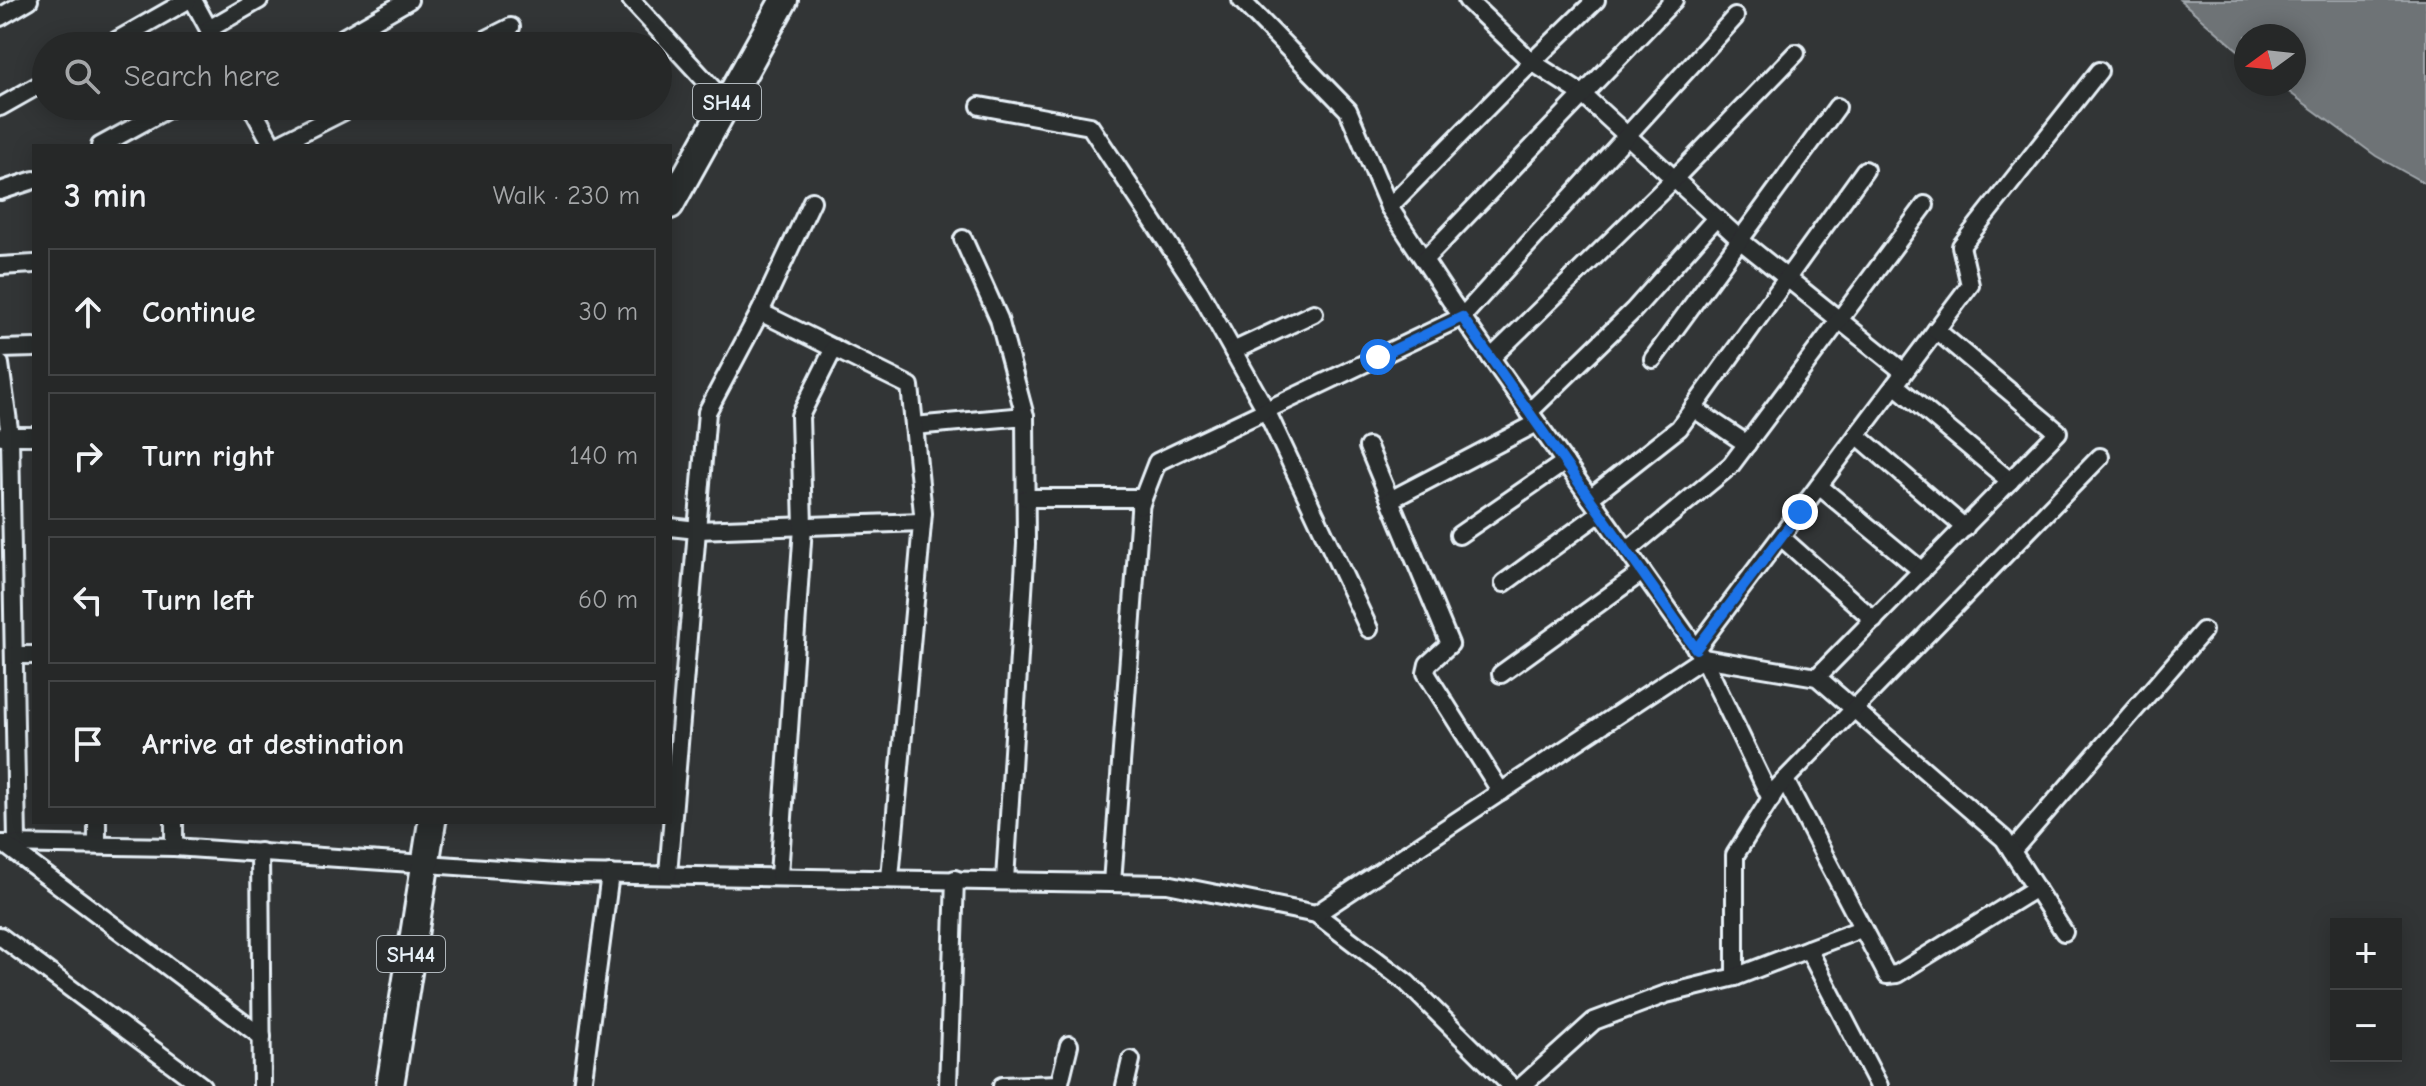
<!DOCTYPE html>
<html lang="en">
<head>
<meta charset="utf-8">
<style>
  :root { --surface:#262828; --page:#2e3030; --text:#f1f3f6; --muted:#a4a6a8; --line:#424445 }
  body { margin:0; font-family:"Comic Neue",sans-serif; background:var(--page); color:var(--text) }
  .controls { position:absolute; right:24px; bottom:24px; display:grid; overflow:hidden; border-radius:0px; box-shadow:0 4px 20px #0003 }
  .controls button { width:72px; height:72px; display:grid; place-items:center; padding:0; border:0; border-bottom:2px solid var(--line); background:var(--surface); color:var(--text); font:40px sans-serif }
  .compass { position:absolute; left:2234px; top:24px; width:72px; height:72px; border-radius:50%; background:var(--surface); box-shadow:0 4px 20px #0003; rotate:255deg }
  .stop { position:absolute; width:24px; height:24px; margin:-18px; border:6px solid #1a73e8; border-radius:50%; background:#fff }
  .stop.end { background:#1a73e8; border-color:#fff; box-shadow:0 2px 8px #0008 }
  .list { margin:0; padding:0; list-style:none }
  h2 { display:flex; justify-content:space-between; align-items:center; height:104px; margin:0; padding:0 32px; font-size:34px }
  h2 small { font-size:26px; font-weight:400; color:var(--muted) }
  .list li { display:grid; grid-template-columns:52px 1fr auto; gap:24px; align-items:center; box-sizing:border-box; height:128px; margin:0 16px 16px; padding:0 16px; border:2px solid var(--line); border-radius:0px }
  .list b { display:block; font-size:30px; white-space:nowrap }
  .list em { font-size:26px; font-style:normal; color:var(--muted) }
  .icon { flex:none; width:44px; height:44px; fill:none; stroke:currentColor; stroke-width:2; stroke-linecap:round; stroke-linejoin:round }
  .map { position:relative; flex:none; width:2426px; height:1086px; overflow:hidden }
  .search { position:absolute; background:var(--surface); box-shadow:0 4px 20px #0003; left:32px; top:32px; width:640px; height:88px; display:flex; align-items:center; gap:20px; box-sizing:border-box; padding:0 28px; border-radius:44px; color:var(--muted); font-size:30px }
  .panel { position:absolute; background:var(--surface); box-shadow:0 4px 20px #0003; left:32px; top:144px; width:640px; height:680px; border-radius:0px }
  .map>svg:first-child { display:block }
  .water { fill:#6e7376; stroke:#9fa5aa; stroke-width:2 }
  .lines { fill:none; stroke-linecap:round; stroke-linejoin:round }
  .street-casing { stroke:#e8f1f8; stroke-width:22 }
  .primary-casing { stroke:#e8f1f8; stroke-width:32 }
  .street { stroke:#2a2d2e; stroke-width:16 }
  .primary { stroke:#2a2d2e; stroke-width:26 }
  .route { stroke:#1a73e8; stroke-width:10 }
  .labels { text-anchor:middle; stroke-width:6; stroke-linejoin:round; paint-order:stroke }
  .shield { fill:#2a2d2e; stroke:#afb6bb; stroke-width:2 }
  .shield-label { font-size:22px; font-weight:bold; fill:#e8f1f8 }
</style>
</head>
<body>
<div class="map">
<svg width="2426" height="1086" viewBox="0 0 2426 1086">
  <rect width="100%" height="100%" fill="#323536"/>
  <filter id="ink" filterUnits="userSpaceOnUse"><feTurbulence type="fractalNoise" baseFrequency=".0125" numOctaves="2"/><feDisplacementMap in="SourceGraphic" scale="16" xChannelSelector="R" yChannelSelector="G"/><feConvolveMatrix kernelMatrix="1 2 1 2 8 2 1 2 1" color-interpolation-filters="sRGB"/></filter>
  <g filter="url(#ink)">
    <!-- water -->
    <polygon class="water" points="2180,0 2426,0 2426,184 2376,156 2278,84 2294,84 2294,36 2246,36 2246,57"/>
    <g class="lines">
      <!-- street casing -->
      <g class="street-casing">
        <g id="street">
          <polyline points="193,0 218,46"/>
          <polyline points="631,0 726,103"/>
          <polyline points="1241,0 1348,110 1389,207 1451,301 1703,658 1771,799"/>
          <polyline points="1467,0 1532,62 1596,0"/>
          <polyline points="0,17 29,0"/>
          <polyline points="209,29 259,0"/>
          <polyline points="107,46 188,0"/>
          <polyline points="329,46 409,0"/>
          <polyline points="473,46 511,27"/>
          <polyline points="251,106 273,146"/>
          <polyline points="980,106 1090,126 1200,292 1266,410 1369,629"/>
          <polyline points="0,107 46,81"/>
          <polyline points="100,146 173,106"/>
          <polyline points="275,146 354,106"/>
          <polyline points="0,191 34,180"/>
          <polyline points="1389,207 1532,62 1582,94 1746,245 1904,372"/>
          <polyline points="963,239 999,319 1025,416"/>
          <polyline points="1424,260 1674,0"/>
          <polyline points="0,266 34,264"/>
          <polyline points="760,312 812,201"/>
          <polyline points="0,349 34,348"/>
          <polyline points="1233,351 1314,313"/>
          <polyline points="1491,358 1674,179 1796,53"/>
          <polyline points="1653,359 1837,107"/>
          <polyline points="0,364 10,436 17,842"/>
          <polyline points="1895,385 2010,481"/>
          <polyline points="1693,408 1747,444"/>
          <polyline points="1529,412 1633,311 1716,218"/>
          <polyline points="914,426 1025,416 1026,544 1005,880"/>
          <polyline points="1857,435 1965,528"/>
          <polyline points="2,436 34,436"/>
          <polyline points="1368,447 1450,644 1428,664 1426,673 1501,792"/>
          <polyline points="1819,486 1922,571"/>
          <polyline points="1026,498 1141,498 1112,883"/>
          <polyline points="1590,498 1679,428 1865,170"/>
          <polyline points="1390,500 1537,423"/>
          <polyline points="1140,506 1157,462 1462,317 1735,17"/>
          <polyline points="670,527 697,530 922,522"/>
          <polyline points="1459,535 1565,462"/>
          <polyline points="1781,537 1874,620"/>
          <polyline points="1627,551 1731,465 1925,205"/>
          <polyline points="1504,583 1600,513"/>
          <polyline points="1696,649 1970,285 1961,246 2099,71"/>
          <polyline points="14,655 34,655"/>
          <polyline points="1501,674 1642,572"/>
          <polyline points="1817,677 2058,432 1936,330"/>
          <polyline points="1785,780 1887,975 1897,974 2036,888"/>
          <polyline points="97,822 97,844"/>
          <polyline points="0,844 174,847 573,874 1167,884 1316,914 1407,983 1511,1086"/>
          <polyline points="4,844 262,1037"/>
          <polyline points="174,847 174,822"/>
          <polyline points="2012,851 2203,631"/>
          <polyline points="260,852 262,1086"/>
          <polyline points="668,874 707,412 760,312 910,386 923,513 890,878"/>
          <polyline points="779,875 803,527 800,416 834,348"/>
          <polyline points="1316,914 1703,658 1817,677 2004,839 2064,932"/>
          <polyline points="0,936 202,1086"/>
          <polyline points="1808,949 1861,929"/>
          <polyline points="1735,977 1735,855 1778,787 2100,457"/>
          <polyline points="582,1086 610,874"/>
          <polyline points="948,1086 955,879"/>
          <polyline points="1002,1086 1059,1084"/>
          <polyline points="1059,1086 1069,1045"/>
          <polyline points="1125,1086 1131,1060"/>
          <polyline points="1522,1086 1594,1021 1666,994 1735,977 1808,949 1879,1086"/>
        </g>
      </g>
      <!-- primary casing -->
      <g class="primary-casing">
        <g id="primary">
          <polyline points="670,205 784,0"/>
          <polyline points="390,1086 432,822"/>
        </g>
      </g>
      <!-- street -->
      <use href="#street" class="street"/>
      <!-- primary -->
      <use href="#primary" class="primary"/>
    </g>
  </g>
  <g class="lines" filter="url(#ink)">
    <!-- route -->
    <polyline class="route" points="1378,357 1462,317 1696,649 1800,512"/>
  </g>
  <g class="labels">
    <!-- shield labels -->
    <g class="shield">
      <rect x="693" y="84" width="68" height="36" rx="6"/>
      <rect x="377" y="936" width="68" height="36" rx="6"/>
    </g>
    <g class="shield-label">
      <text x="727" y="110">SH44</text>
      <text x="411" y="962">SH44</text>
    </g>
  </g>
</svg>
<div class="controls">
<button>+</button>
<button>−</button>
</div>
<svg class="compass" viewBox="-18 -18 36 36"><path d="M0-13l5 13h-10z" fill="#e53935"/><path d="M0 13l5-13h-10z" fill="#a4a6a8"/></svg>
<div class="stop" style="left:1378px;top:357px"></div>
<div class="stop end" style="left:1800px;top:512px"></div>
<div class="search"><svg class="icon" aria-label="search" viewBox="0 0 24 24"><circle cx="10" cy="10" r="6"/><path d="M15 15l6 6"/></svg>Search here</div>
<section class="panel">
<h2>3 min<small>Walk · 230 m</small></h2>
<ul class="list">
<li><svg class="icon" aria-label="ahead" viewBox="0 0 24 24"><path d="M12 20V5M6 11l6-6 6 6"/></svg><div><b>Continue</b></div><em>30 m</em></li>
<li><svg class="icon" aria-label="right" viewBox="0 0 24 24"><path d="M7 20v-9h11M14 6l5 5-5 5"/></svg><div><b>Turn right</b></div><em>140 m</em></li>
<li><svg class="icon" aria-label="left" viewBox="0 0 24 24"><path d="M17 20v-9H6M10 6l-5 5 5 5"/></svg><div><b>Turn left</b></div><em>60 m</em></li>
<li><svg class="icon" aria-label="arrive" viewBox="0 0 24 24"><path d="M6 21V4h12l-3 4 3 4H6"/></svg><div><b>Arrive at destination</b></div></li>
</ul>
</section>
</div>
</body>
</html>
